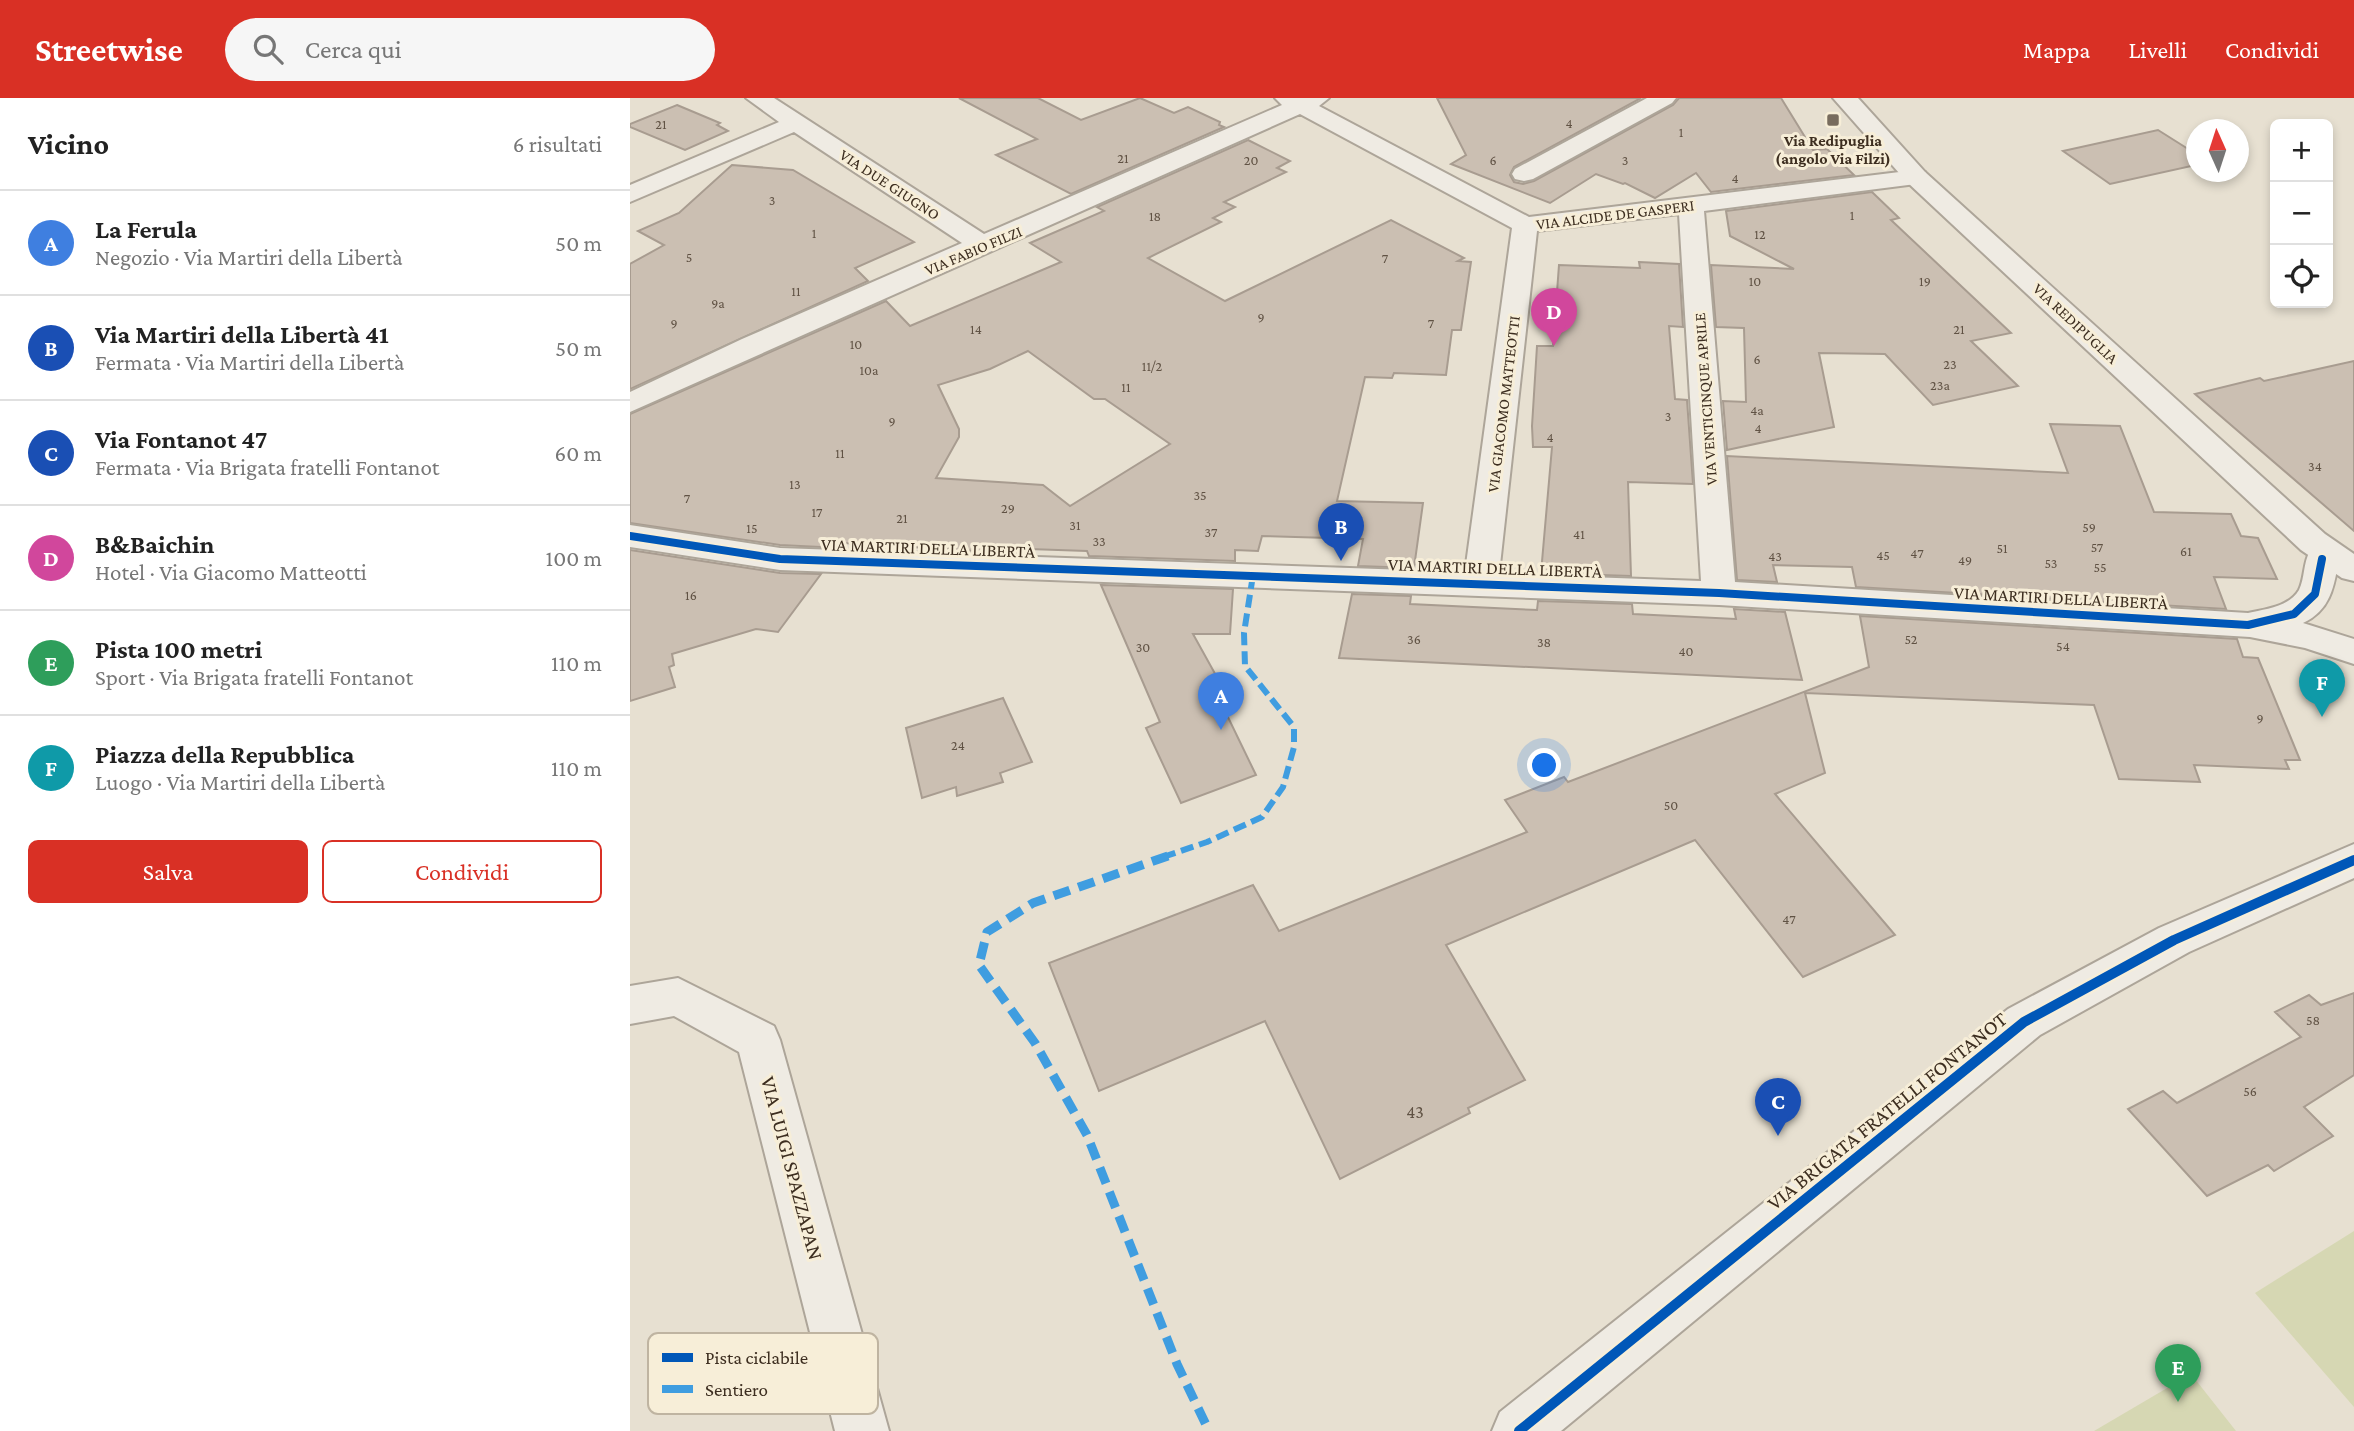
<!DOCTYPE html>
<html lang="it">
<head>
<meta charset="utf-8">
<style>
  :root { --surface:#fff; --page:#f6f6f6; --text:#222; --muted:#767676; --line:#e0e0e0; --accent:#d93025 }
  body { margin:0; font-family:"Crimson Pro",serif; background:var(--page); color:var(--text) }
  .controls { position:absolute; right:21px; top:21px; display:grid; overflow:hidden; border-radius:10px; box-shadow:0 4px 10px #0003 }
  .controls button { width:63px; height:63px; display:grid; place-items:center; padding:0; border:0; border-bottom:2px solid var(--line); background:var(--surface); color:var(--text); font:35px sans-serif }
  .compass { position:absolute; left:1556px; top:21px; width:63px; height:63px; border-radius:50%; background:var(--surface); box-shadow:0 4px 10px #0003; rotate:357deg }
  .you { position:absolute; left:915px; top:668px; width:24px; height:24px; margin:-18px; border:5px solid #fff; border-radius:50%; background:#1a73e8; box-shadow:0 0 0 10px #1a73e833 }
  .badge { display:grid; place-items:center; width:46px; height:46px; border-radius:50%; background:var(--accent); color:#fff; font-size:23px; font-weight:700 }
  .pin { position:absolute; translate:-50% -58px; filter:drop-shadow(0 2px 4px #0008) }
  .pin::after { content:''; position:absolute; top:37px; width:24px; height:21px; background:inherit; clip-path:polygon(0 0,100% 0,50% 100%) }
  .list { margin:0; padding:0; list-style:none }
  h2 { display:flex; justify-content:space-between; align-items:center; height:91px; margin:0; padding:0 28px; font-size:30px }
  h2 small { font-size:23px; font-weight:400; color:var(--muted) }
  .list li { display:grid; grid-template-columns:46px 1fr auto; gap:21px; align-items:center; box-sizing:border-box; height:105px; padding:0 28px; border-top:2px solid var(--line) }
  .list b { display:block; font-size:26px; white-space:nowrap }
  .list p { margin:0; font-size:23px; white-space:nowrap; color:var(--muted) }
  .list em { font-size:23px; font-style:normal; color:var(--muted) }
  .actions { display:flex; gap:14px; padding:21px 28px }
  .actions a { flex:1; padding:16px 0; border:2px solid var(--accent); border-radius:10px; text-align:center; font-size:24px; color:var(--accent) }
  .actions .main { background:var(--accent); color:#fff }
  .icon { flex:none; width:38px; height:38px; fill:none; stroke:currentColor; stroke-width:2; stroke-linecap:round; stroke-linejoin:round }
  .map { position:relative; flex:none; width:1724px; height:1333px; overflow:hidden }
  header { display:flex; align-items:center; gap:42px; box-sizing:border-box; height:98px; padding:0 35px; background:var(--accent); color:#fff }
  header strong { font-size:33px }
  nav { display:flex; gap:38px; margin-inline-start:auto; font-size:24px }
  .search { width:490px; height:63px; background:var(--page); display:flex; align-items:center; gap:18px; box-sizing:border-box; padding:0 24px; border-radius:38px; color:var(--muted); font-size:26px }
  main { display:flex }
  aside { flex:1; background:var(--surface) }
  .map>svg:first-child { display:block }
  .green { fill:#d6d7b3 }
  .building { fill:#cbbfb2; stroke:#a89c90; stroke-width:2; fill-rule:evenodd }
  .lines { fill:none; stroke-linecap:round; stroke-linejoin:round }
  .minor-casing { stroke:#ada599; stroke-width:4 }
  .tertiary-casing { stroke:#ada599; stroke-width:4 }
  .minor { fill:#efebe3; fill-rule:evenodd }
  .tertiary { fill:#efebe3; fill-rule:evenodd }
  .quiet-far1 { stroke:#3f9de0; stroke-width:6; stroke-dasharray:13 6; stroke-linecap:butt }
  .quiet { stroke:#3f9de0; stroke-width:9; stroke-dasharray:17 9; stroke-linecap:butt }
  .cycleway-far1-casing { stroke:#f7eed8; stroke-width:12 }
  .cycleway-casing { stroke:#f7eed8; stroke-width:15 }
  .cycleway-far1 { stroke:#0057b8; stroke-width:8 }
  .cycleway { stroke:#0057b8; stroke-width:10 }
  .poi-dot { fill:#786c5e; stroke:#f7eed8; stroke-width:2.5 }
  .labels { text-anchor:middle; stroke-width:6; stroke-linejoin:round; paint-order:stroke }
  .number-label { font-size:14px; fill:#605244 }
  .far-poi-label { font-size:16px; font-weight:bold; fill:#3d2e20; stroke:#f7eed8 }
  .far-street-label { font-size:16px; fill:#3d2e20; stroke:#f7eed8 }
  .street-label { font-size:18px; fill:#3d2e20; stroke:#f7eed8 }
  .near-number-label { font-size:18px; fill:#605244 }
  .near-street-label { font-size:21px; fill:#3d2e20; stroke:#f7eed8 }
  .key { fill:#f7eed8; stroke:#bfb4a1; stroke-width:2 }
  .key-label { font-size:19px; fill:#3d2e20 }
</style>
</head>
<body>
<header>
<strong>Streetwise</strong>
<div class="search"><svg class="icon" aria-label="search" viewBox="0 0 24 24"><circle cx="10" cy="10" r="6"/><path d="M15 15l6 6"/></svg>Cerca qui</div>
<nav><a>Mappa</a><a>Livelli</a><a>Condividi</a></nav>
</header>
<main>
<aside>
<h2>Vicino<small>6 risultati</small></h2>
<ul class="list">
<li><span class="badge" style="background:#3f7fe0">A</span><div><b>La Ferula</b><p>Negozio · Via Martiri della Libertà</p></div><em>50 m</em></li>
<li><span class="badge" style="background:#1a4fb4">B</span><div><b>Via Martiri della Libertà 41</b><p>Fermata · Via Martiri della Libertà</p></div><em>50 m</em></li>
<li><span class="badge" style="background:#1a4fb4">C</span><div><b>Via Fontanot 47</b><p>Fermata · Via Brigata fratelli Fontanot</p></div><em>60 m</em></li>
<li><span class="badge" style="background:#d1479c">D</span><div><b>B&amp;Baichin</b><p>Hotel · Via Giacomo Matteotti</p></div><em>100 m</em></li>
<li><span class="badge" style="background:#2e9e5b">E</span><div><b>Pista 100 metri</b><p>Sport · Via Brigata fratelli Fontanot</p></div><em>110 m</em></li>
<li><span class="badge" style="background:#0f9aa8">F</span><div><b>Piazza della Repubblica</b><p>Luogo · Via Martiri della Libertà</p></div><em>110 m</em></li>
</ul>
<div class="actions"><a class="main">Salva</a><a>Condividi</a></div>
</aside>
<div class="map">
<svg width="1724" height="1333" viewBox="0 0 1724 1333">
  <rect width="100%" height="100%" fill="#e7e0d1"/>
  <!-- green -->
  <g class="green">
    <polygon points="1724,1133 1724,1309 1625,1195"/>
    <polygon points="1561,1276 1606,1333 1464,1333"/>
  </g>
  <!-- building -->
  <g class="building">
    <polygon points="329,0 408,0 451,22 510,0 544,15 558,9 590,24 589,27 594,29 441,96 366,57 407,41"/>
    <polygon points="807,0 1011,0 884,69 880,77 884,84 893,86 904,83 1043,7 1049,0 1151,0 1183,52 1197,51 1224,77 1081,94 1066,75 1025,100 995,85 993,86 966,76 920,105 821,66 836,57"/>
    <polygon points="47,7 90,25 87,27 98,33 55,52 0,29 0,26"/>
    <polygon points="1528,32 1566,56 1566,67 1480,86 1433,53"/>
    <path d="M618,42l42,21 -13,7 9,4 -62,30 11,5 -22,11 8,4 -73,36 77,43 166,-81 73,38 -6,3 13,1 -10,68h-9l-6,45 -52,-2 -2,5 -27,-1 -28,124 86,2 -9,65 -56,-2 5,-27 -101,-3 -4,15 -23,-1v11l-146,-5 -2,-5 -58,-2 -3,5 -182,-11 -3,5 -61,-3 -150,-22v-109l256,-113 24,25 151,-64 -31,-19 74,-32 -7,-4zM398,253l66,48h11l65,45 -100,62 -27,-21 -107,-7 23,-41v-8l-21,-44 52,-16z"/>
    <polygon points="102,67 163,72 284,144 225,170 238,183 0,291 0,166 34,147 8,133 49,115"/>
    <polygon points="1242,94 1269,120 1261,122 1381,235 1341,243 1388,288 1303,307 1255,256 1189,255 1204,329 1097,352 1093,303 1116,304 1114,230 1086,229 1081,167 1164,171 1100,138 1096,113"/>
    <polygon points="1009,164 1049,166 1053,229 1039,228 1045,301 1057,302 1063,386 998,384 1001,478 911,475 922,349 903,349 902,328 907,248 923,248 929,167 1010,170"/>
    <polygon points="1724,263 1724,433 1565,296 1630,280 1634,283"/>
    <polygon points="1420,326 1490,328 1524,414 1601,416 1611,438 1628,440 1647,481 1584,479 1596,511 1226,489 1222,469 1143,467 1147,484 1107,482 1097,358 1438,375"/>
    <polygon points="0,452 150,475 191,476 148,534 126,531 42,556 44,567 39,569 45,589 0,603"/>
    <polygon points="471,487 603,491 600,536 563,536 604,610 595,613 626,677 551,705 516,630 530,624"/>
    <polygon points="722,496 781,498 780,506 907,512 908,503 1002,506 1003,516 1106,521 1104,511 1155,514 1172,582 709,560"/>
    <polygon points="1230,518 1607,541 1613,559 1628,560 1670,662 1655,662 1659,671 1564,667 1570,684 1489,681 1464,607 1175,595 1195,675 1145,696 1265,837 1173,879 1065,742 816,847 895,982 838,1010 840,1015 710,1081 635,923 469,993 419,865 623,787 649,833 897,734 875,702 934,679 938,684 1239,569"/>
    <polygon points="373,600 402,664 370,675 373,684 327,698 326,689 292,700 276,630"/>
    <polygon points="1724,895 1724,977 1674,1009 1703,1038 1644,1073 1638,1067 1577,1098 1498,1011 1533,993 1547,1005 1671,939 1645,914 1679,897 1691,907"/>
  </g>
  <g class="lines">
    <!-- minor casing -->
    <g class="minor-casing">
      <g id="minor">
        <path d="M116,0h28l210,136 298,-129 -7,-7h54l-10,8 210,111 387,-47 9,2 3,5 -3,5 -9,2 -212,27 31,371 513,31c17,-4 41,-6 51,-23 6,-12 4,-27 11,-39l12,-3 12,3 5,8c-5,27 -8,51 -36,64l51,16v25l-49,-16 -55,-11 -531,-32 -939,-35 -150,-23v-22l150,23 685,24 47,-344 -212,-114 -670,298v-20l112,-53 220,-96 -168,-111 -164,70v-17l149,-63zM1049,116l22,367 -202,-7 38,-343z"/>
        <polygon points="1017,0 1046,0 1042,5 903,81 894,83 885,81 882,76 885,71"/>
        <polygon points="48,880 144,928 150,942 259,1333 205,1333 109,954 44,918 0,926 0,888"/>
      </g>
    </g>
    <!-- tertiary casing -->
    <g class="tertiary-casing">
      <g id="tertiary">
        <polygon points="1203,0 1228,0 1295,74 1695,436 1724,456 1724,483 1712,480 1671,452 1277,84"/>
        <polygon points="1724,746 1724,780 1559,854 1410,937 931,1333 862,1333 870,1314 1378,911 1529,830"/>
      </g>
    </g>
    <!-- minor -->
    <use href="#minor" class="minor"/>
    <!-- tertiary -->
    <use href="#tertiary" class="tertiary"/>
    <!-- quiet-far1 -->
    <polyline class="quiet-far1" points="533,759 577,744 632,719 653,689 664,649 664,629 615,568 614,535 623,477"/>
    <!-- quiet -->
    <polyline class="quiet" points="538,758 403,805 357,834 349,867 405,945 457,1037 547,1266 579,1333"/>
    <!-- cycleway-far1 casing -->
    <g class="cycleway-far1-casing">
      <polyline id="cycleway-far1" points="0,438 150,461 1089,495 1618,527 1664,516 1685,496 1692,461"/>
    </g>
    <!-- cycleway casing -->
    <g class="cycleway-casing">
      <polyline id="cycleway" points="889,1333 1394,924 1544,842 1724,762"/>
    </g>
    <!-- cycleway-far1 -->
    <use href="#cycleway-far1" class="cycleway-far1"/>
    <!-- cycleway -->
    <use href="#cycleway" class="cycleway"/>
  </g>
  <!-- markers -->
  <rect class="poi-dot" x="1196" y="15" width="14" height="14" rx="3.5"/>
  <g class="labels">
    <!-- number labels -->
    <g class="number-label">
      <text x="939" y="30">4</text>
      <text x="31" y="31">21</text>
      <text x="1051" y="39">1</text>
      <text x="493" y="65">21</text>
      <text x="621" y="67">20</text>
      <text x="863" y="67">6</text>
      <text x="995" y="67">3</text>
      <text x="1105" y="85">4</text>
      <text x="142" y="107">3</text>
      <text x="1222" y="122">1</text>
      <text x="525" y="123">18</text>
      <text x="184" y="140">1</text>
      <text x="1130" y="141">12</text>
      <text x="59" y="164">5</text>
      <text x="755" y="165">7</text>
      <text x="1125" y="188">10</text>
      <text x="1295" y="188">19</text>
      <text x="166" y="198">11</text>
      <text x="88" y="210">9a</text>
      <text x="631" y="224">9</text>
      <text x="44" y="230">9</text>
      <text x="801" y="230">7</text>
      <text x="346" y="236">14</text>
      <text x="1329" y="236">21</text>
      <text x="226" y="251">10</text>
      <text x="1127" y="266">6</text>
      <text x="1320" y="271">23</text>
      <text x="522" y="273">11/2</text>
      <text x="239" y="277">10a</text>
      <text x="1310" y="292">23a</text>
      <text x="496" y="294">11</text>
      <text x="1127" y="317">4a</text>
      <text x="1038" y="323">3</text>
      <text x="262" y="328">9</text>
      <text x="1128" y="335">4</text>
      <text x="920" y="344">4</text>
      <text x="210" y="360">11</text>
      <text x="1685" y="373">34</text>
      <text x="165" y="391">13</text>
      <text x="570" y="402">35</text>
      <text x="57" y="405">7</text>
      <text x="378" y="415">29</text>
      <text x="187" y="419">17</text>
      <text x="272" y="425">21</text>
      <text x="445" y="432">31</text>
      <text x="1459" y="434">59</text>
      <text x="122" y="435">15</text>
      <text x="581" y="439">37</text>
      <text x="949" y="441">41</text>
      <text x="469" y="448">33</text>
      <text x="1467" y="454">57</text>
      <text x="1372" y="455">51</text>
      <text x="1556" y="458">61</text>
      <text x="1287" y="460">47</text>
      <text x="1253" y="462">45</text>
      <text x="1145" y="463">43</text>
      <text x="1335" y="467">49</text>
      <text x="1421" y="470">53</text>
      <text x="1470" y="474">55</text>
      <text x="61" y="502">16</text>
      <text x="784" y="546">36</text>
      <text x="1281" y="546">52</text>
      <text x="914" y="549">38</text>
      <text x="1433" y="553">54</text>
      <text x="513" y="554">30</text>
      <text x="1056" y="558">40</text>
      <text x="1630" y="625">9</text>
      <text x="328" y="652">24</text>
      <text x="1041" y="712">50</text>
      <text x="1159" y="826">47</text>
      <text x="1683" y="927">58</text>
      <text x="1620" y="998">56</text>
    </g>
    <!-- far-poi labels -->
    <g class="far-poi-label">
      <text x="1203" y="48">Via Redipuglia<tspan x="1203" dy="18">(angolo Via Filzi)</tspan></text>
    </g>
    <!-- far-street labels -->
    <g class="far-street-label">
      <text transform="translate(260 86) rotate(33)" y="6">VIA DUE GIUGNO</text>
      <text transform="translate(985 116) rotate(-7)" y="6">VIA ALCIDE DE GASPERI</text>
      <text transform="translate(343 152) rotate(-23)" y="6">VIA FABIO FILZI</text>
      <text transform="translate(1446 225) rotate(43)" y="6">VIA REDIPUGLIA</text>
      <text transform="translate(1075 301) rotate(-94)" y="6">VIA VENTICINQUE APRILE</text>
      <text transform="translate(873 306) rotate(-83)" y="6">VIA GIACOMO MATTEOTTI</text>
    </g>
    <!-- street labels -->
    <g class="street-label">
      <text transform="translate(298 450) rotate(2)" y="6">VIA MARTIRI DELLA LIBERTÀ</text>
      <text transform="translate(865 470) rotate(2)" y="6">VIA MARTIRI DELLA LIBERTÀ</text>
      <text transform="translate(1431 500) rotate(3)" y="6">VIA MARTIRI DELLA LIBERTÀ</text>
    </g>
    <!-- near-number labels -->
    <g class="near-number-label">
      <text x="785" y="1020">43</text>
    </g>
    <!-- near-street labels -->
    <g class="near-street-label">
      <text transform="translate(1257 1013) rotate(-39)" y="7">VIA BRIGATA FRATELLI FONTANOT</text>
      <text transform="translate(162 1070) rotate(75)" y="7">VIA LUIGI SPAZZAPAN</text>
    </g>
  </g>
  <!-- legend -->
  <rect x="18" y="1235" width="230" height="81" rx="10" class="key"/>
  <rect x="32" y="1255" width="31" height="9" fill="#0057b8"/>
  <rect x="32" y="1287" width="31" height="8" fill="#3f9de0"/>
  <g class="key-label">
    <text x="75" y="1266">Pista ciclabile</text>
    <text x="75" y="1298">Sentiero</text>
  </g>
</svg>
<div class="controls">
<button>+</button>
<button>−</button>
<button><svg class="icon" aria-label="locate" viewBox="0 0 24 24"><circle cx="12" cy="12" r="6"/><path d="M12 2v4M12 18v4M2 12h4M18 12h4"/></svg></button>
</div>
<svg class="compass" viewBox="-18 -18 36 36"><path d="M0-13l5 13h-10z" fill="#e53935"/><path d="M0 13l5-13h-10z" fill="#767676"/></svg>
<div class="you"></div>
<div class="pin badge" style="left:591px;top:632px;background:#3f7fe0">A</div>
<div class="pin badge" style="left:711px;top:463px;background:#1a4fb4">B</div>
<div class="pin badge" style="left:1148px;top:1038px;background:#1a4fb4">C</div>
<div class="pin badge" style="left:924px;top:248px;background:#d1479c">D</div>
<div class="pin badge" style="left:1548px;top:1304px;background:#2e9e5b">E</div>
<div class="pin badge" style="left:1692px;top:619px;background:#0f9aa8">F</div>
</div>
</main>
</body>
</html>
